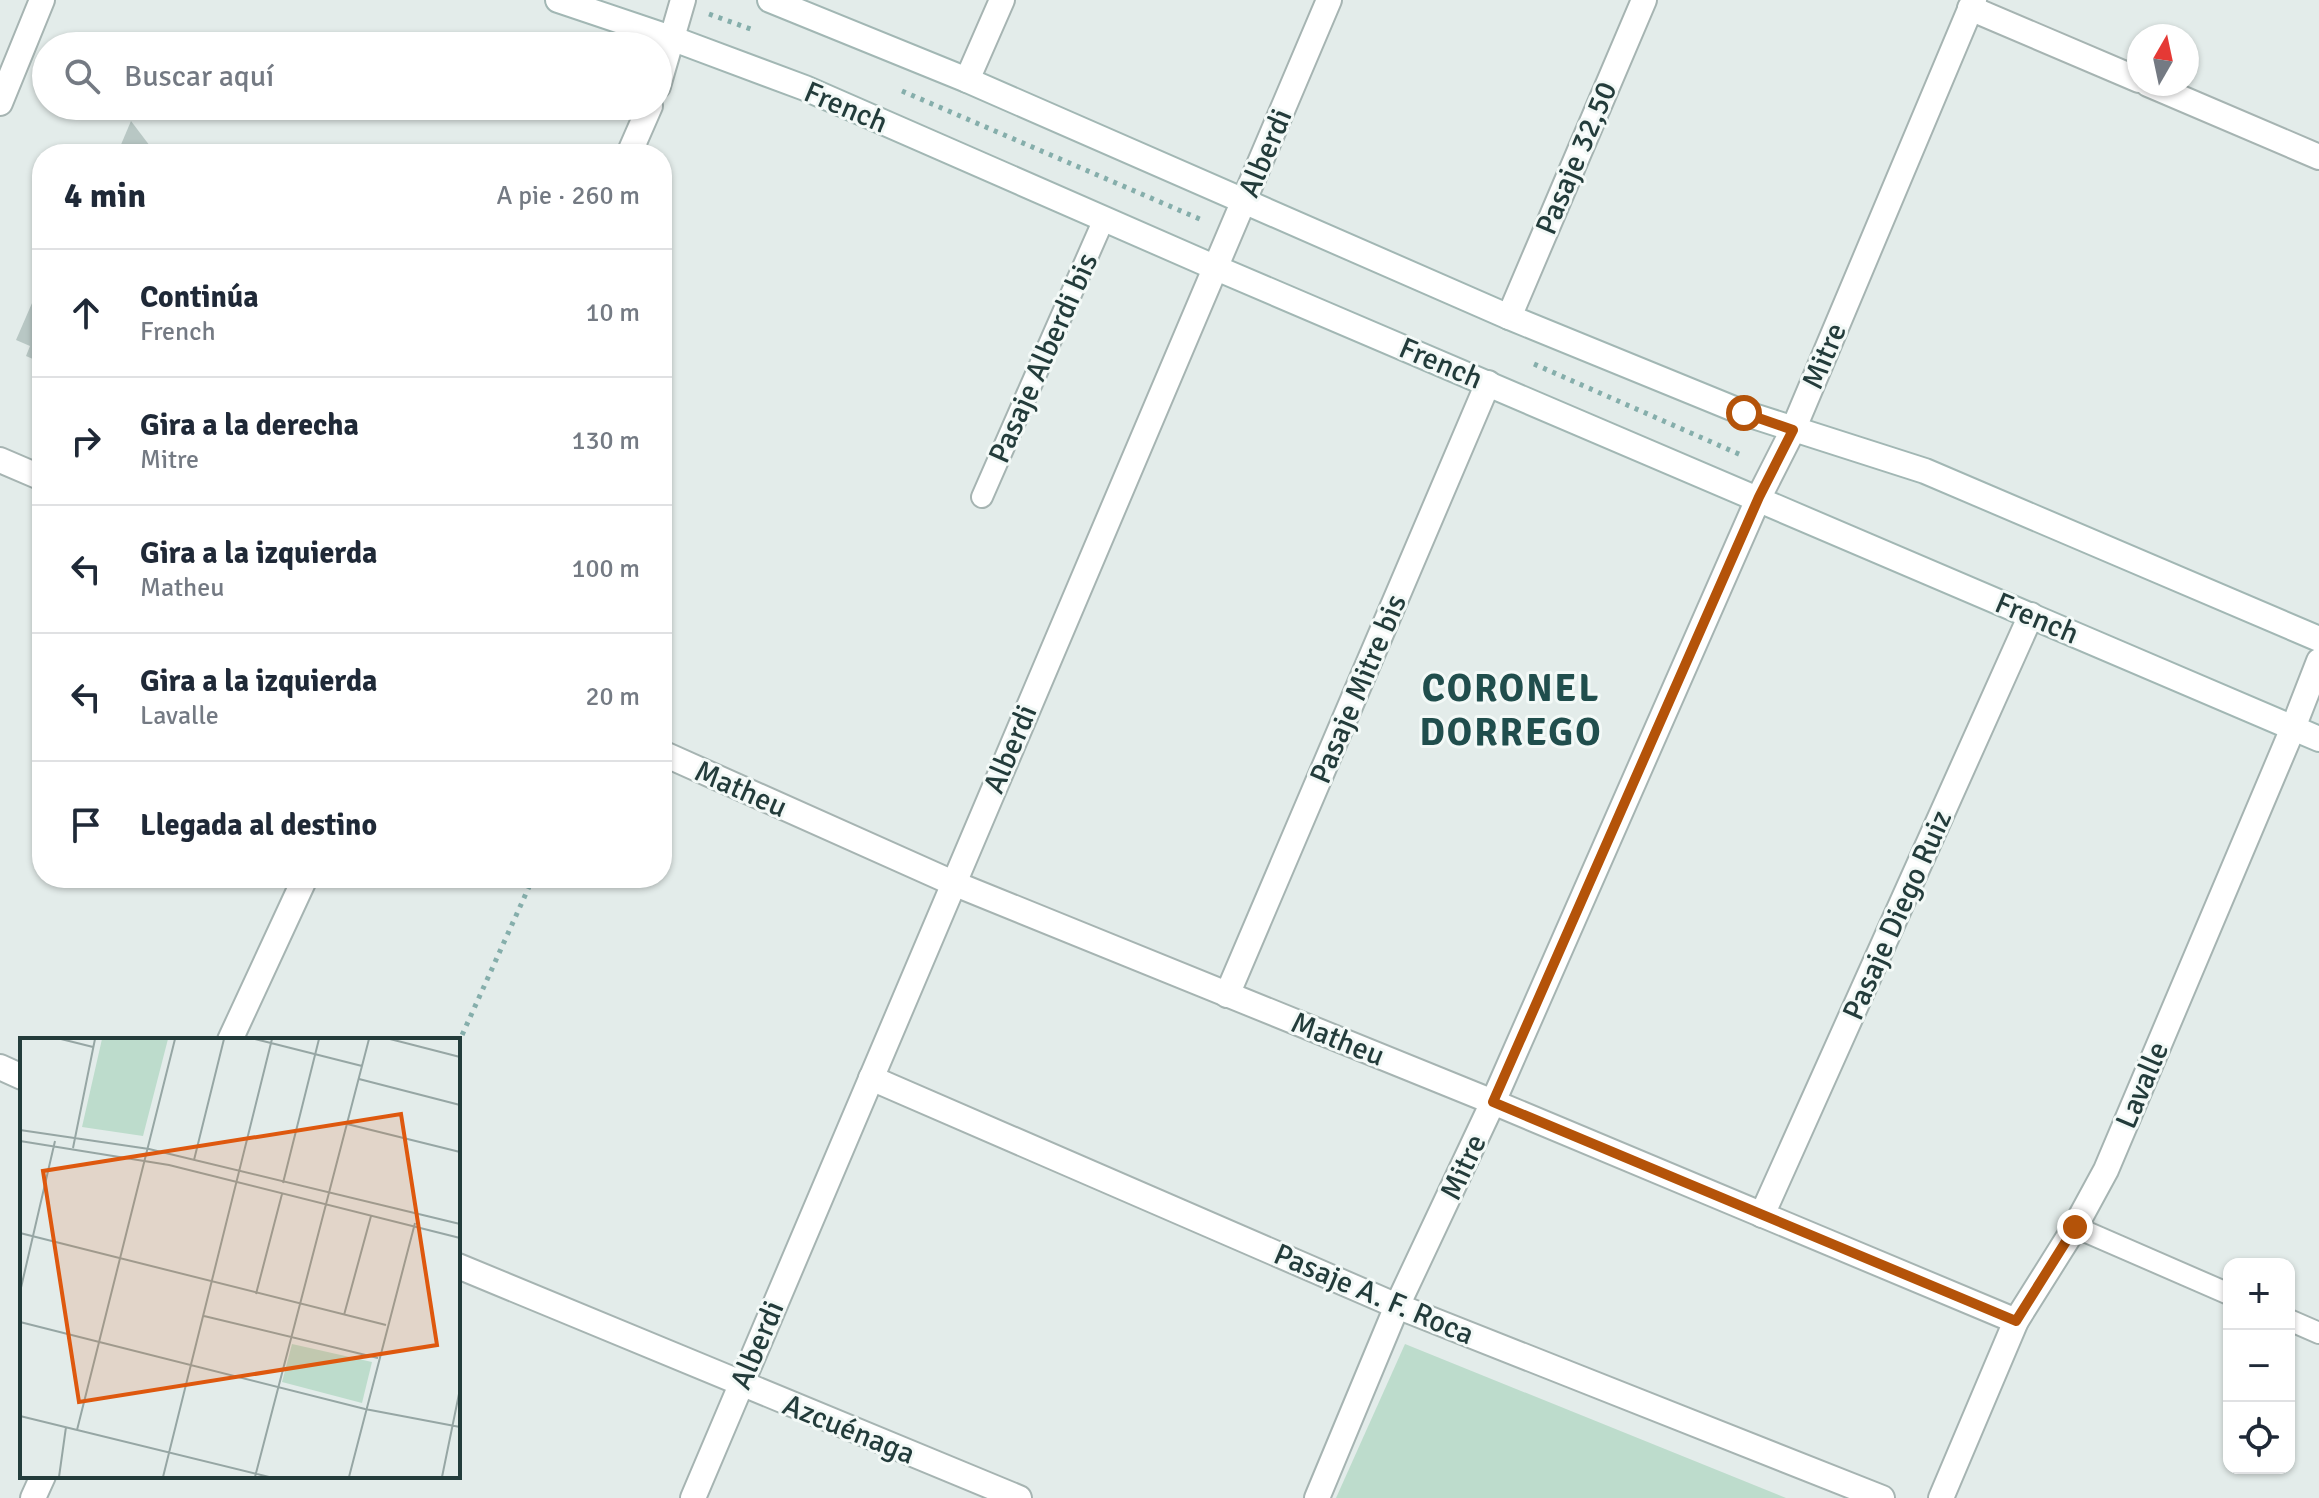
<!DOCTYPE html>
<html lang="es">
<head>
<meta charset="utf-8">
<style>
  :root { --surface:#fff; --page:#f6f6f7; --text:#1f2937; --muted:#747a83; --line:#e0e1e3 }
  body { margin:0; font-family:Signika,sans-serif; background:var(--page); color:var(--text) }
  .controls { position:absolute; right:24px; bottom:24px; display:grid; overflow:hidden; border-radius:16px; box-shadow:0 2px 6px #0004 }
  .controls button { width:72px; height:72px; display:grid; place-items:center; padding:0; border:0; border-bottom:2px solid var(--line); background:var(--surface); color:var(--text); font:40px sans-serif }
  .compass { position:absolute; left:2127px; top:24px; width:72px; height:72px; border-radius:50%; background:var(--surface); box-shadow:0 2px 6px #0004; rotate:9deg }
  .stop { position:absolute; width:24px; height:24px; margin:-18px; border:6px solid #b45309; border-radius:50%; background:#fff }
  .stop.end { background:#b45309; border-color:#fff; box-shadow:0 2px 8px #0008 }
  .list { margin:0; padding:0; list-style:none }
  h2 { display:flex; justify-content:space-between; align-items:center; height:104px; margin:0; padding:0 32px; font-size:34px }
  h2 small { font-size:26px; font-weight:400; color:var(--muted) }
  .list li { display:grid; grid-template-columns:52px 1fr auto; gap:24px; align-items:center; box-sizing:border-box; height:128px; padding:0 32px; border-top:2px solid var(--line) }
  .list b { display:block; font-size:30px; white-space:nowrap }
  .list p { margin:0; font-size:26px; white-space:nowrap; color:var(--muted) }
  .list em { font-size:26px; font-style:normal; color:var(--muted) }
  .icon { flex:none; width:44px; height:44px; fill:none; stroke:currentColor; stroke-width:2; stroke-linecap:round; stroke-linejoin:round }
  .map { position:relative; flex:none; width:2319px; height:1498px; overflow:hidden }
  .search { position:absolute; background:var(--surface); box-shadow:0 2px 6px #0004; left:32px; top:32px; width:640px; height:88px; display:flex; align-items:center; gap:20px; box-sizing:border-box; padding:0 28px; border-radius:44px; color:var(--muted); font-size:30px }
  .panel { position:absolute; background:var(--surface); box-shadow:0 2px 6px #0004; left:32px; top:144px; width:640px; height:744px; border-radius:32px }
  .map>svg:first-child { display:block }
  .green { fill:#bddccc }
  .building { fill:#b8c7c4 }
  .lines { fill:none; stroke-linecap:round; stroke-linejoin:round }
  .service-casing { stroke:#a6b4b2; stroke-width:24 }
  .minor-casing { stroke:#a6b4b2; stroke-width:28 }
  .secondary-casing { stroke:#a2b7b4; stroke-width:28 }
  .path { stroke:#85aeab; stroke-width:5; stroke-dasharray:4 6; stroke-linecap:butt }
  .service { stroke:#fff; stroke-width:20 }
  .minor { stroke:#fff; stroke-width:24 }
  .secondary { stroke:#fff; stroke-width:24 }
  .route { stroke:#b45309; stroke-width:10 }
  .labels { text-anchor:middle; stroke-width:6; stroke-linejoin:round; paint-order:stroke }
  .street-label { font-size:30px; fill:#233c3b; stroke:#f3f9f7 }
  .district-label { font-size:38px; font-weight:bold; letter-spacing:2px; fill:#204e4d; stroke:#f3f9f7 }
  .inset-road { fill:none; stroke:#96a6a4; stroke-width:2 }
  .view { fill:#de580e; fill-opacity:0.15; stroke:#de580e; stroke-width:4 }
  .inset-edge { fill:none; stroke:#233c3b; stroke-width:4 }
</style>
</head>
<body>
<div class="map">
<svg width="2319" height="1498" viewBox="0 0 2319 1498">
  <rect width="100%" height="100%" fill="#e3ecea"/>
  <!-- green -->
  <polygon class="green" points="1405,1344 1786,1498 1336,1498"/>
  <!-- building -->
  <g class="building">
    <polygon points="131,121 156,154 117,154"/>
    <polygon points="42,280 42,363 26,356 30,346 16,340"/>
  </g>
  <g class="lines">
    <!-- service casing -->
    <g class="service-casing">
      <g id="service">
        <polyline points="982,497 1104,219"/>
        <polyline points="2075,1227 2229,1294"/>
        <polyline points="2289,1320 2319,1333"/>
      </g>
    </g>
    <!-- minor casing -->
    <g class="minor-casing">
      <g id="minor">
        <polyline points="1970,8 2139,80"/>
        <polyline points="967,80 1002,0"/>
        <polyline points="2148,84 2319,157"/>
        <polyline points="658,86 683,0"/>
        <polyline points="0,103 42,0"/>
        <polyline points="629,154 650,106"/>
        <polyline points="1509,317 1644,0"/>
        <polyline points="0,460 42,478"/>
        <polyline points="662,753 953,883 1493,1102 2016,1321"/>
        <polyline points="1227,995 1488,383"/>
        <polyline points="230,1040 305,878"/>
        <polyline points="0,1067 22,1077"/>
        <polyline points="871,1078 1397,1306 1882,1498"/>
        <polyline points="1762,1215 2031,615"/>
        <polyline points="458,1266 1019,1498"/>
        <polyline points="33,1498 43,1476"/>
        <polyline points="693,1498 1329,0"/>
        <polyline points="1317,1498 1397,1306 1493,1102 1759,497 1793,430 1974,0"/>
        <polyline points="1941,1498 2016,1321 2075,1227 2106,1170 2293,728 2319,661"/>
      </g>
    </g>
    <!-- secondary casing -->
    <g class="secondary-casing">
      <g id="secondary">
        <polyline points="558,0 671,38 805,88 1214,267 2319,739"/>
        <polyline points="770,0 967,80 1509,317 1744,413 1925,471 2319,639"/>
      </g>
    </g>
    <!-- path -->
    <g class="path">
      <polyline points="709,14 756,31"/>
      <polyline points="902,91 1202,220"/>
      <polyline points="1534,364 1741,455"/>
      <polyline points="458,1044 533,878"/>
    </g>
    <!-- service -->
    <use href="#service" class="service"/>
    <!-- minor -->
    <use href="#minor" class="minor"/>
    <!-- secondary -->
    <use href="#secondary" class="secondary"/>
  </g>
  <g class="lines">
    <!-- route -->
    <polyline class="route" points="1744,413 1793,430 1759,497 1493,1102 2016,1321 2075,1227"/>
  </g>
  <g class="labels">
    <!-- street labels -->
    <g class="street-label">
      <text transform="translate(846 107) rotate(23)" y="10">French</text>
      <text transform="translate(1265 153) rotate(-67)" y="10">Alberdi</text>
      <text transform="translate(1576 158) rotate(-67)" y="10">Pasaje 32,50</text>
      <text transform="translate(1824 356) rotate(-67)" y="10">Mitre</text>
      <text transform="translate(1043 358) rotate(-66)" y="10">Pasaje Alberdi bis</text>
      <text transform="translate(1441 363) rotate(23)" y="10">French</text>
      <text transform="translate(2037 618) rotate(23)" y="10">French</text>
      <text transform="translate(1358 689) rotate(-67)" y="10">Pasaje Mitre bis</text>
      <text transform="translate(1010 749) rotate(-67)" y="10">Alberdi</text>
      <text transform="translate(741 789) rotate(24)" y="10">Matheu</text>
      <text transform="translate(1897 915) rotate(-66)" y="10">Pasaje Diego Ruiz</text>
      <text transform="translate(1338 1039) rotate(22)" y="10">Matheu</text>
      <text transform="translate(2142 1085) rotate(-67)" y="10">Lavalle</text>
      <text transform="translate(1463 1167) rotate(-65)" y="10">Mitre</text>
      <text transform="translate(1374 1294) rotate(23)" y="10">Pasaje A. F. Roca</text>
      <text transform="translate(757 1345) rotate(-67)" y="10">Alberdi</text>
      <text transform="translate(849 1429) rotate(22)" y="10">Azcuénaga</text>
    </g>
    <!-- district labels -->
    <g class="district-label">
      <text x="1511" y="701">CORONEL<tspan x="1511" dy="44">DORREGO</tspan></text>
    </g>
  </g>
  <!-- overview -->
  <g transform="translate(20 1038)">
    <rect width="440" height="440" fill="#e3ecea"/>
    <path d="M82,1h66l-25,97 -61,-9zM272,306l80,18 -10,41 -80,-21z" fill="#bddccc"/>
    <path class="inset-road" d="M41,1l32,8M235,1l107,27M370,1l70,18M339,41l101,26M327,86l113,28M0,92l129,19 311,75M0,103l149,24 291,73M53,110l22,-109M174,122l30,-121M263,145l36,-144M0,195l366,92M0,254l35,-151M236,256l26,-100M324,277l27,-99M184,278l174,42M0,284l345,87 95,18M0,378l249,61M57,392l98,-391M39,439l7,-50M143,439l109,-438M235,439l114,-438M329,439l66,-254M422,439l18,-88"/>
    <path class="view" d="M381,76l36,231 -358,57 -36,-231z"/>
    <rect width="440" height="440" class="inset-edge"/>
  </g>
</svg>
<div class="controls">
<button>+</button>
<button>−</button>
<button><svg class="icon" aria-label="locate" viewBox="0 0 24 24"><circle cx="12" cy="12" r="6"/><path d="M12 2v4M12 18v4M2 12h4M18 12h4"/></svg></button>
</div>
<svg class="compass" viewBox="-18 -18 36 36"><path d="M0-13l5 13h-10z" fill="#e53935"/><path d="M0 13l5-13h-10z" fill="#747a83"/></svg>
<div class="stop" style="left:1744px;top:413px"></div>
<div class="stop end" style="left:2075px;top:1227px"></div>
<div class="search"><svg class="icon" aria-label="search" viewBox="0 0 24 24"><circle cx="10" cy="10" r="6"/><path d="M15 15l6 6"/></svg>Buscar aquí</div>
<section class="panel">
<h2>4 min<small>A pie · 260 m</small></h2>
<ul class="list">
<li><svg class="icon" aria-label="ahead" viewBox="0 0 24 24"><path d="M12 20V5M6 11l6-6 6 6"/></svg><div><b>Continúa</b><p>French</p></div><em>10 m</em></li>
<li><svg class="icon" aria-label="right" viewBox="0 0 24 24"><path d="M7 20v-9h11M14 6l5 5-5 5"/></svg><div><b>Gira a la derecha</b><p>Mitre</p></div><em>130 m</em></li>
<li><svg class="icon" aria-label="left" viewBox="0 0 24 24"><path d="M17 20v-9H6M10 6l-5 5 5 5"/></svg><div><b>Gira a la izquierda</b><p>Matheu</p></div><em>100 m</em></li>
<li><svg class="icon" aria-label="left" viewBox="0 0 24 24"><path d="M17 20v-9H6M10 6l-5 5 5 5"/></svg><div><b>Gira a la izquierda</b><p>Lavalle</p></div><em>20 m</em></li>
<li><svg class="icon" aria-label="arrive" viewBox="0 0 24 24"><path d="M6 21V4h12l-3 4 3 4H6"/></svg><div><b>Llegada al destino</b></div></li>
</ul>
</section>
</div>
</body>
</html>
